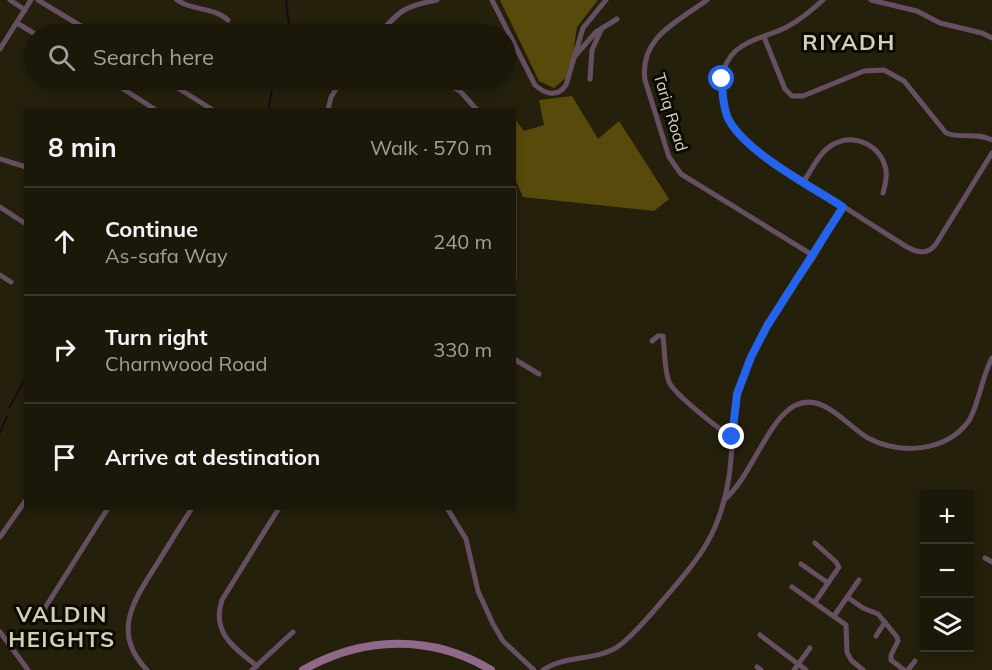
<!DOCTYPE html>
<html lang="en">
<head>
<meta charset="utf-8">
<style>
  :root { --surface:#1b1809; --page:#242112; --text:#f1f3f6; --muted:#a0a09c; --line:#39372a }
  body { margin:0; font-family:Mulish,sans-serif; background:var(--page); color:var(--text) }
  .controls { position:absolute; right:18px; bottom:18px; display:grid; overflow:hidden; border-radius:0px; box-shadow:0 3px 9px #0003 }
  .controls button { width:54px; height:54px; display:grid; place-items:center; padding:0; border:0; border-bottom:2px solid var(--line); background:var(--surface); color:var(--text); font:30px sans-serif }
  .stop { position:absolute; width:18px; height:18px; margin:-14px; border:4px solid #2563eb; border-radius:50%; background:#fff }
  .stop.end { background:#2563eb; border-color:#fff; box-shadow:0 2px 6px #0008 }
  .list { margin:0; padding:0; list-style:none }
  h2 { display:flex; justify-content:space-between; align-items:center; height:78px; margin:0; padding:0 24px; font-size:26px }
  h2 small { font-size:20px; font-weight:400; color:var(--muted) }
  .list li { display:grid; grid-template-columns:39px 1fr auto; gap:18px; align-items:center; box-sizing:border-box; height:108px; padding:0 24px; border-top:2px solid var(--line) }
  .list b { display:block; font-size:22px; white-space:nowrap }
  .list p { margin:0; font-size:20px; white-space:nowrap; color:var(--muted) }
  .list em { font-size:20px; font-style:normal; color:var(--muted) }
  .icon { flex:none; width:33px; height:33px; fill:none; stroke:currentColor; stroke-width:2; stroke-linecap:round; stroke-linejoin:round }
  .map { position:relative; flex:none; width:992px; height:670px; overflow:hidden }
  .search { position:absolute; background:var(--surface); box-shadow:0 3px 9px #0003; left:24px; top:24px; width:492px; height:66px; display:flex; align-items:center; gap:15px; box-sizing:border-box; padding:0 21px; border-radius:33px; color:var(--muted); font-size:22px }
  .panel { position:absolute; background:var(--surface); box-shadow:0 3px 9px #0003; left:24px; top:108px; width:492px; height:402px; border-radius:0px }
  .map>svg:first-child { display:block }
  .forest { fill:#574a0b }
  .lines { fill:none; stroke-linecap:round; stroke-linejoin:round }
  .stream { stroke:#1d0019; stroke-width:1.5 }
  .street { stroke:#674f62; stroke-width:5 }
  .secondary { stroke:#906988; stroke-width:8 }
  .route { stroke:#2563eb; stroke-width:8 }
  .labels { text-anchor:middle; stroke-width:6; stroke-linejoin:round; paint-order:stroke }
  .street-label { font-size:16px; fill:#d7d4c8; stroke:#0b0a03 }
  .district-label { font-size:22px; font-weight:bold; letter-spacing:1.5px; fill:#d3ceb5; stroke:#0b0a03 }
</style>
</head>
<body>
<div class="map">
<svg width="992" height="670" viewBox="0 0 992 670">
  <rect width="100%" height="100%" fill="#24200c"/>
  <!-- forest -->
  <g class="forest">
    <polygon points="500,0 598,0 577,27 570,74 554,88 539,81"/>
    <polygon points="572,96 598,139 619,121 669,199 654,211 523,197 515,179 515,119 524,131 544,125 539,100"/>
  </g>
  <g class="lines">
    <!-- stream -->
    <g class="stream">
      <polyline points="286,0 290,34"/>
      <polyline points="268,110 274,80"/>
      <polyline points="9,408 26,377"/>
      <polyline points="0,433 7,416"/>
    </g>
    <!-- street -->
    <g class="street">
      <polyline points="10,0 25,10"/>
      <polyline points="38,0 94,34"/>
      <path d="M177,0c15,11 37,7 51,20"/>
      <path d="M492,0l43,85c10,9 22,13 31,0l17,-57 23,-28"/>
      <path d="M707,0c-30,22 -68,38 -62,80l24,77 12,17 133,82"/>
      <path d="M823,0c-11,10 -23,20 -36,27 -18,9 -44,13 -56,29 -17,22 -9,57 7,77 17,21 43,34 66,48 34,22 69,45 103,66 11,6 21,8 29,-3l56,-91"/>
      <polyline points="871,0 917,11 940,23 982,33 992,38"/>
      <polyline points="17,23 35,34"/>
      <path d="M379,34c21,-24 26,-28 58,-34"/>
      <path d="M764,37l21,52 7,7h11l61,-25 20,-1 20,11 42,52c15,6 31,-1 46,7"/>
      <polyline points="0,49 31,0"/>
      <polyline points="575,56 596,32 617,19"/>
      <polyline points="590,79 592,50 601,30"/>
      <polyline points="109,80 156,110"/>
      <polyline points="165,80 213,110"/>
      <polyline points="440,80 460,91 477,110"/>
      <polyline points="328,110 331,97 342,80"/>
      <polyline points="0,159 26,167"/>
      <path d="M804,181c8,-12 15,-28 28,-36 22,-13 49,0 54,25 1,8 -1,16 -3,23"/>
      <polyline points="514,188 514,279"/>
      <polyline points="0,207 26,224"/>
      <polyline points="0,275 11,282"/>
      <path d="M652,341l6,-5h5c2,15 1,32 6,46 5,12 51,48 63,55"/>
      <polyline points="514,359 539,374"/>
      <path d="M725,499c27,-23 43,-81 71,-94 27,-13 51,21 72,33 32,17 77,14 100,-16 10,-14 14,-46 24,-64"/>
      <polyline points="447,508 466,539 478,591 493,624 503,641 534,670"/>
      <polyline points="0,537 26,500"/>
      <polyline points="985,558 992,562"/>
      <polyline points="801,564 828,583"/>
      <polyline points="792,587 846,625 847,652 851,660 863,670"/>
      <polyline points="847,597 863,608 878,614 897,637 898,641 891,655 891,660 904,670"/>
      <polyline points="815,602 839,567 836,562 815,543"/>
      <polyline points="834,616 859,580"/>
      <polyline points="38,619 108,508"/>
      <polyline points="0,632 28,670"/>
      <polyline points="760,635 806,670"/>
      <polyline points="876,636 885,622"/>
      <path d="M257,666c-23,-18 -46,-34 -35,-66l57,-92"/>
      <polyline points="757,667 761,670"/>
      <path d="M147,670c-35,-36 -15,-67 8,-103 12,-19 24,-39 37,-59"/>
      <polyline points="252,670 293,632"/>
      <path d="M543,670c23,-16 55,-8 77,-25 17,-13 30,-30 44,-46 36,-42 56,-65 65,-122 5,-35 2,-69 15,-102 16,-43 43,-79 69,-117 10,-17 20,-34 30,-51"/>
      <polyline points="794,670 810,648"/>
      <polyline points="908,670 915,661"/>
    </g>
    <!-- secondary -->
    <path class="secondary" d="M303,670c60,-34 129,-36 188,0"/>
  </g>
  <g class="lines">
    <!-- route -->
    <path class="route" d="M722,79c0,12 1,25 5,37 14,34 85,71 116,91l-76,119 -16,31 -14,37 -5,43"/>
  </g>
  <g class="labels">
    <!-- street labels -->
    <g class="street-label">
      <text transform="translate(671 112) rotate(73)" y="6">Tariq Road</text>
    </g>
    <!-- district labels -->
    <g class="district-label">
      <text x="849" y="50">RIYADH</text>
      <text x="62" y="622">VALDIN<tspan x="62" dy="25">HEIGHTS</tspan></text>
    </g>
  </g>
</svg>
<div class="controls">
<button>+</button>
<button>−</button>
<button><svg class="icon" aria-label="layers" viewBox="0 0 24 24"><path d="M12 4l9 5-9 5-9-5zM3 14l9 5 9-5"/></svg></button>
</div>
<div class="stop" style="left:722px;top:79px"></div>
<div class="stop end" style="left:732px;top:437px"></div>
<div class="search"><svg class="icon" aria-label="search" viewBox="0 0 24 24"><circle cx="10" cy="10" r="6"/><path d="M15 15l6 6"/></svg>Search here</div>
<section class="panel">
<h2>8 min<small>Walk · 570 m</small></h2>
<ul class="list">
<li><svg class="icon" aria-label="ahead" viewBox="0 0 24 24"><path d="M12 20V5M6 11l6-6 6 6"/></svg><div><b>Continue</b><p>As-safa Way</p></div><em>240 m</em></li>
<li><svg class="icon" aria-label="right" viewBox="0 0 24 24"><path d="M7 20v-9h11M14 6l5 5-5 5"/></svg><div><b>Turn right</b><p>Charnwood Road</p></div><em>330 m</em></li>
<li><svg class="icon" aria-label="arrive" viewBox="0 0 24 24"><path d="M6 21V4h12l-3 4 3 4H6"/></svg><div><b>Arrive at destination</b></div></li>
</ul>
</section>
</div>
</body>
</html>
